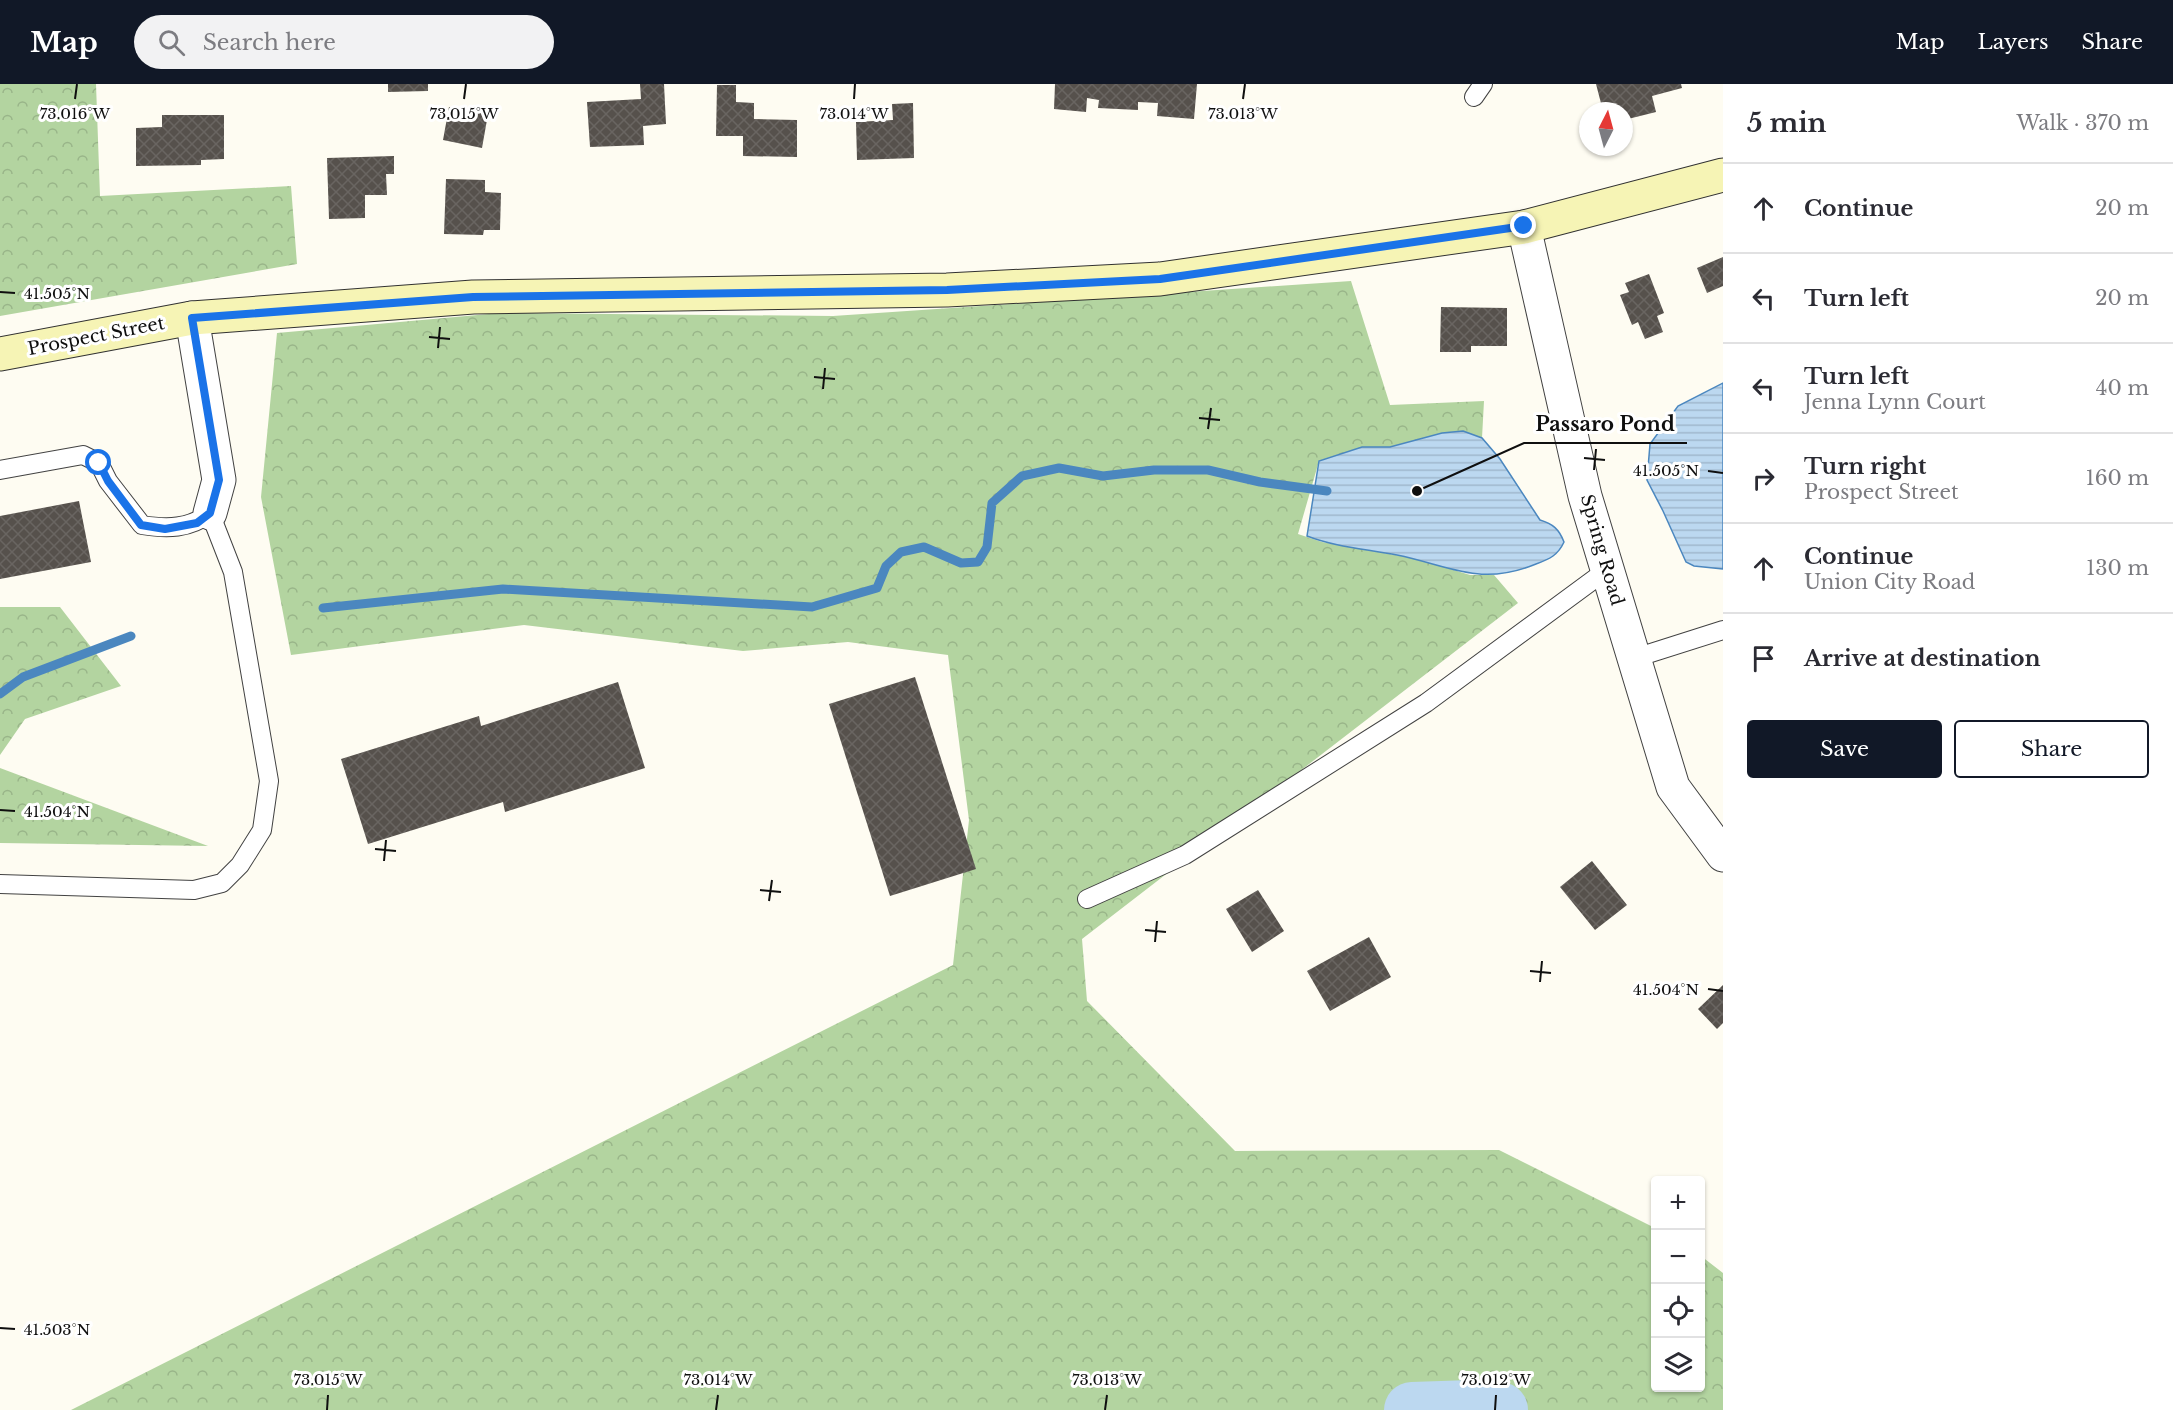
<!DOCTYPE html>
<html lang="en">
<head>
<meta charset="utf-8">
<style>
  :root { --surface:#fff; --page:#f2f2f3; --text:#2b2b33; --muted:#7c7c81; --line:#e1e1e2; --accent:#111827 }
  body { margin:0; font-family:"Libre Baskerville",serif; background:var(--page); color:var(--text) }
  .controls { position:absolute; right:18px; bottom:18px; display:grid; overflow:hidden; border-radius:6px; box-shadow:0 2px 4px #0004 }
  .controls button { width:54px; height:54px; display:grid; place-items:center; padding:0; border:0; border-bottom:2px solid var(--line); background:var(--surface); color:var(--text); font:30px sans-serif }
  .compass { position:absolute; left:1579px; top:18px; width:54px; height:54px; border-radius:50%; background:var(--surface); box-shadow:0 2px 4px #0004; rotate:6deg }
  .stop { position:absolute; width:18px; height:18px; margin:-14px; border:4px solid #1a73e8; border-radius:50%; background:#fff }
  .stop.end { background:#1a73e8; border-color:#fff; box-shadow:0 2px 6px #0008 }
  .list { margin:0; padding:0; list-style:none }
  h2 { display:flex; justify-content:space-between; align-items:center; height:78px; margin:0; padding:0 24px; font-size:26px }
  h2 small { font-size:20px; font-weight:400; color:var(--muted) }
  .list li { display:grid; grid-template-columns:39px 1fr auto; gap:18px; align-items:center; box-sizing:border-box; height:90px; padding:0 24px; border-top:2px solid var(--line) }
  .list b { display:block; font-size:22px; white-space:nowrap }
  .list p { margin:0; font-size:20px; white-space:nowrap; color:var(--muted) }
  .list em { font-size:20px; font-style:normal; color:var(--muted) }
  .actions { display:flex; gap:12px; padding:18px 24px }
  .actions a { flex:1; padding:14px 0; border:2px solid var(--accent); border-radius:6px; text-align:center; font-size:21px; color:var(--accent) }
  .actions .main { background:var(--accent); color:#fff }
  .icon { flex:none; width:33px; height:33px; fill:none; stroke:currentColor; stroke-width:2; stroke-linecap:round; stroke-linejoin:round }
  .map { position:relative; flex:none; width:1723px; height:1326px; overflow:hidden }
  header { display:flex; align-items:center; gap:36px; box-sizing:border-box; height:84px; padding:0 30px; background:var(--accent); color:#fff }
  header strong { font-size:28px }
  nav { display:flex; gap:33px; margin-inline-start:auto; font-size:21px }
  .search { width:420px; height:54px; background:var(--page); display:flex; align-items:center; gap:15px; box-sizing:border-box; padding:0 21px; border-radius:33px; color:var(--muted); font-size:22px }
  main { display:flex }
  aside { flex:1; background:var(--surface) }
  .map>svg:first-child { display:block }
  .forest { fill:url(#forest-crowns) }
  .water { fill:url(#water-rules); stroke:#4b87bf; stroke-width:1.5 }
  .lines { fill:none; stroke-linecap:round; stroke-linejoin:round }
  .stream { stroke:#4b87bf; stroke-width:9 }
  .river { stroke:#bcd8f0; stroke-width:56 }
  .building { fill:url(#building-cross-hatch) }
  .lane-casing { stroke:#424242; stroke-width:20 }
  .street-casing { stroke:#424242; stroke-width:35 }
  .secondary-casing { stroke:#313131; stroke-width:35 }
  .lane { stroke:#fff; stroke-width:18 }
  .street { stroke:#fff; stroke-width:33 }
  .secondary { stroke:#f6f4b5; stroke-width:33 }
  .route { stroke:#1a73e8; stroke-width:8 }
  .ticks { fill:none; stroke:#0f0f0f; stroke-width:2 }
  .labels { text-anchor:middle; stroke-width:6; stroke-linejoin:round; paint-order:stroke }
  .street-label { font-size:18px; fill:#0f0f0f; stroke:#fff }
  .ticks-label { font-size:15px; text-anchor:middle; fill:#0f0f0f; stroke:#fff; stroke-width:6; stroke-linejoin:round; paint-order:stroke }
  .leader { fill:none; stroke:#0f0f0f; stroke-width:2 }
  .callout-dot { fill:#0f0f0f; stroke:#fff; stroke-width:2 }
  .callout-label { font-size:20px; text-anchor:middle; font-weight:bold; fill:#0f0f0f; stroke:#fff; stroke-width:6; stroke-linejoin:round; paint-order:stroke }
</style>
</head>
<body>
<header>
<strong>Map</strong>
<div class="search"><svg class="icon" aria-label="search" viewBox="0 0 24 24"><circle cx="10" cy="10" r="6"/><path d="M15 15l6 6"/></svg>Search here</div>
<nav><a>Map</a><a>Layers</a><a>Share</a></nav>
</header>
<main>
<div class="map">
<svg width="1723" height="1326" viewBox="0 0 1723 1326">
  <defs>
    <pattern id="forest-crowns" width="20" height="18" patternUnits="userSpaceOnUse" patternTransform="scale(1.5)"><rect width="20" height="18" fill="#b3d4a0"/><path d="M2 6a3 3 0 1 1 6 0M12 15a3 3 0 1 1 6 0" fill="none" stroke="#99b589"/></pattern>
    <pattern id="water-rules" width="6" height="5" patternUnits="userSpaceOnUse" patternTransform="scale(1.5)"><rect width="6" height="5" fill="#bcd8f0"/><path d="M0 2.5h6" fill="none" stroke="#a0b8cd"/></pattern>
    <pattern id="building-cross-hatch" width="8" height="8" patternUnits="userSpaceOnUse" patternTransform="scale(1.5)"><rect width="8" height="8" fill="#56514c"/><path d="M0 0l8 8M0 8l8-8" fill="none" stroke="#696561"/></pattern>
  </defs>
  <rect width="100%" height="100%" fill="#fefcf2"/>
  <!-- forest -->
  <g class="forest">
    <polygon points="0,0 96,0 100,112 291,102 297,180 0,232"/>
    <polygon points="1351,197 1390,321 1484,317 1482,354 1463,347 1442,349 1390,363 1362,363 1319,377 1298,450 1322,458 1418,475 1470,491 1494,491 1518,519 1082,855 1087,917 1235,1067 1499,1066 1655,1144 1656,1304 1700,1304 1701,1172 1723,1189 1723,1326 71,1326 953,881 969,736 948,571 848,558 743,567 524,541 291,571 261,413 277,249 500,229 833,232"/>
    <polygon points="0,523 60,523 121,602 25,635 0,671"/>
    <polygon points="0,684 208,762 0,759"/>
  </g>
  <!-- water -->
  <g class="water">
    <polygon points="1723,299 1723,485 1694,482 1686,478 1663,427 1647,396 1650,360 1678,322"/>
    <path d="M1463,347l19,7 18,21 40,61c13,4 19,9 24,22 -6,13 -14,17 -28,22 -56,23 -85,2 -139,-9 -30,-6 -62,-8 -90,-19l12,-75 43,-14h28l52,-14z"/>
  </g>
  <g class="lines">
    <!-- stream -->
    <g class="stream">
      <polyline points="323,524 503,505 812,523 877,504 886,482 901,468 924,463 961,479 978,478 987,463 992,419 1022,392 1059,384 1103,392 1154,386 1208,386 1260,398 1327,407"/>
      <polyline points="0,610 23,593 131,552"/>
    </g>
    <!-- river -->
    <polyline class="river" points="1412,1326 1472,1324 1500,1326"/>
  </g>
  <!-- building -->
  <g class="building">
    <polygon points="388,0 428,0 428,7 388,8"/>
    <polygon points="640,0 664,0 666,40 643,42 644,61 590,63 587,18 641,15"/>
    <polygon points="1055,0 1197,0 1194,35 1157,32 1158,19 1138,18 1138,26 1098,24 1099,16 1087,14 1086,28 1054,25"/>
    <polygon points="1596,0 1681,0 1682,4 1652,12 1656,28 1624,36 1624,27 1603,27"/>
    <polygon points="717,1 736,1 736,18 754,19 754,35 797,36 797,73 743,72 743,52 716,52"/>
    <polygon points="913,19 914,74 857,76 856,38 893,36 892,20"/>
    <polygon points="449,23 488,30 482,64 443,56"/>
    <polygon points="162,31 224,31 224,75 201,76 201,81 136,82 136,44 162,43"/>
    <polygon points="394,72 394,90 386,90 387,111 365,111 365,134 329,135 327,74"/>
    <polygon points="446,95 485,96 485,108 501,109 500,146 484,146 483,151 444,150"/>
    <polygon points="1723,173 1723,202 1707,209 1697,184"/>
    <polygon points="1649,190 1664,229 1657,232 1663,248 1645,255 1638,238 1632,241 1620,211 1629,208 1625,199"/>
    <polygon points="1441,223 1507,224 1507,262 1471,262 1471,268 1440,268"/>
    <polygon points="79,417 91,478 0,495 0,432"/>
    <polygon points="915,593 976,785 890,812 829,620"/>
    <polygon points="618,598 645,684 505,728 503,718 368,760 341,675 479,632 481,642"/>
    <polygon points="1592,777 1627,821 1595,846 1560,803"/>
    <polygon points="1258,806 1284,847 1252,868 1226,825"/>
    <polygon points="1369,853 1391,893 1330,927 1307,887"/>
    <polygon points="1723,901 1723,939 1717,945 1698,925"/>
  </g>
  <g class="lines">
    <!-- lane casing -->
    <g class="lane-casing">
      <g id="lane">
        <polyline points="1474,13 1483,0"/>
        <path d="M0,386l83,-15 16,8 9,18 34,44c25,4 47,4 68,-12l23,59 36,209 -7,49 -22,35 -18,18 -28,7 -194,-6"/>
        <polyline points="1635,574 1723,546"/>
        <polyline points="1087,815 1185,771 1426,619 1608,485"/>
      </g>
    </g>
    <!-- street casing -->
    <g class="street-casing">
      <g id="street">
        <polyline points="1524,143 1585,412 1673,703 1723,771"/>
        <polyline points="192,234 219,396 210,429"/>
      </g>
    </g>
    <!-- secondary casing -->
    <g class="secondary-casing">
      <polyline id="secondary" points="0,270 192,234 473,213 947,206 1160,195 1524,143 1723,91"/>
    </g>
    <!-- lane -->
    <use href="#lane" class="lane"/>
    <!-- street -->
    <use href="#street" class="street"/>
    <!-- secondary -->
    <use href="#secondary" class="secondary"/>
  </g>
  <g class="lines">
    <!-- route -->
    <polyline class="route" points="99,379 108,397 141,441 165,445 197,439 210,429 219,396 192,234 473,213 947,206 1160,195 1524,142"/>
  </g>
  <!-- ticks -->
  <path class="ticks" d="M75,15l2,-15M464,15l2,-15M854,15l1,-15M1243,15l2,-15M0,208l15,1M429,253l21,2M438,264l2,-21M814,293l21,2M823,305l2,-21M1199,334l21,2M1208,345l3,-21M1584,374l21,2M1594,386l2,-21M1708,387l15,2M0,726l15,1M375,765l21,2M384,777l2,-21M760,806l21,2M769,817l3,-21M1145,846l21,2M1155,858l2,-21M1530,887l21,2M1540,898l2,-21M1708,905l15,2M0,1244l15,1M327,1326l1,-15M716,1326l2,-15M1105,1326l2,-15M1495,1326l1,-15"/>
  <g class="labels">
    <!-- street labels -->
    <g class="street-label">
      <text transform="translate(96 252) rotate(-11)" y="6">Prospect Street</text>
      <text transform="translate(1602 466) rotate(74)" y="6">Spring Road</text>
    </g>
  </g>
  <g class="ticks-label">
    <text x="75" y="35">73.016°W</text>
    <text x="464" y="35">73.015°W</text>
    <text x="854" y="35">73.014°W</text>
    <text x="1243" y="35">73.013°W</text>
    <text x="57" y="215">41.505°N</text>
    <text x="1666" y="392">41.505°N</text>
    <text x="57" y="733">41.504°N</text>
    <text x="1666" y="911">41.504°N</text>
    <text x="57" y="1251">41.503°N</text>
    <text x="328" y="1301">73.015°W</text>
    <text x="718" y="1301">73.014°W</text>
    <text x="1107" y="1301">73.013°W</text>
    <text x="1496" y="1301">73.012°W</text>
  </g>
  <!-- callouts -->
  <path class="leader" d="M1417 407L1524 359H1687"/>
  <circle class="callout-dot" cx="1417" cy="407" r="6"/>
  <g class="callout-label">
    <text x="1605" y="347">Passaro Pond</text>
  </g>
</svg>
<div class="controls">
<button>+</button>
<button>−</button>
<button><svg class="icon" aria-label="locate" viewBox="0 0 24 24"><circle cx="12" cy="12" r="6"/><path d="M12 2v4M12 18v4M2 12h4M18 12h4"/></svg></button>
<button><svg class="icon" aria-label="layers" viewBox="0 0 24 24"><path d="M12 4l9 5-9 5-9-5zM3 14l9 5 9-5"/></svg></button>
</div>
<svg class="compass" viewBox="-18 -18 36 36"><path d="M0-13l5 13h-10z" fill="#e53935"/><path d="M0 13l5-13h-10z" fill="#7c7c81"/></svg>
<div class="stop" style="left:99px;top:379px"></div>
<div class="stop end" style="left:1524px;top:142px"></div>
</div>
<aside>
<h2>5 min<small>Walk · 370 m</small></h2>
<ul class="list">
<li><svg class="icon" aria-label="ahead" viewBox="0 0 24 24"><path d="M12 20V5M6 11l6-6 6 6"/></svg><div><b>Continue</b></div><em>20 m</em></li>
<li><svg class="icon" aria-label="left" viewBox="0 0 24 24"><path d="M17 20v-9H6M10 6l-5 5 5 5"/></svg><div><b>Turn left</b></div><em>20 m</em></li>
<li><svg class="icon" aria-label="left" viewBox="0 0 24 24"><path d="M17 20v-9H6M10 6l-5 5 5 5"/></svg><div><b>Turn left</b><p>Jenna Lynn Court</p></div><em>40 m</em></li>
<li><svg class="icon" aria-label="right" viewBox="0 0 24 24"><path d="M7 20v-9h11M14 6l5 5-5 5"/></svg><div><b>Turn right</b><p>Prospect Street</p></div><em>160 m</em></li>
<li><svg class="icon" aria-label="ahead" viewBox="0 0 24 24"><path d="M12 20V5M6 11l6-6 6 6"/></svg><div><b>Continue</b><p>Union City Road</p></div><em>130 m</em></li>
<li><svg class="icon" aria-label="arrive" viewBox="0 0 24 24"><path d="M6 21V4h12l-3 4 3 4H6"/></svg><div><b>Arrive at destination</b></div></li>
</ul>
<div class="actions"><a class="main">Save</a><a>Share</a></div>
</aside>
</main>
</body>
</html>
